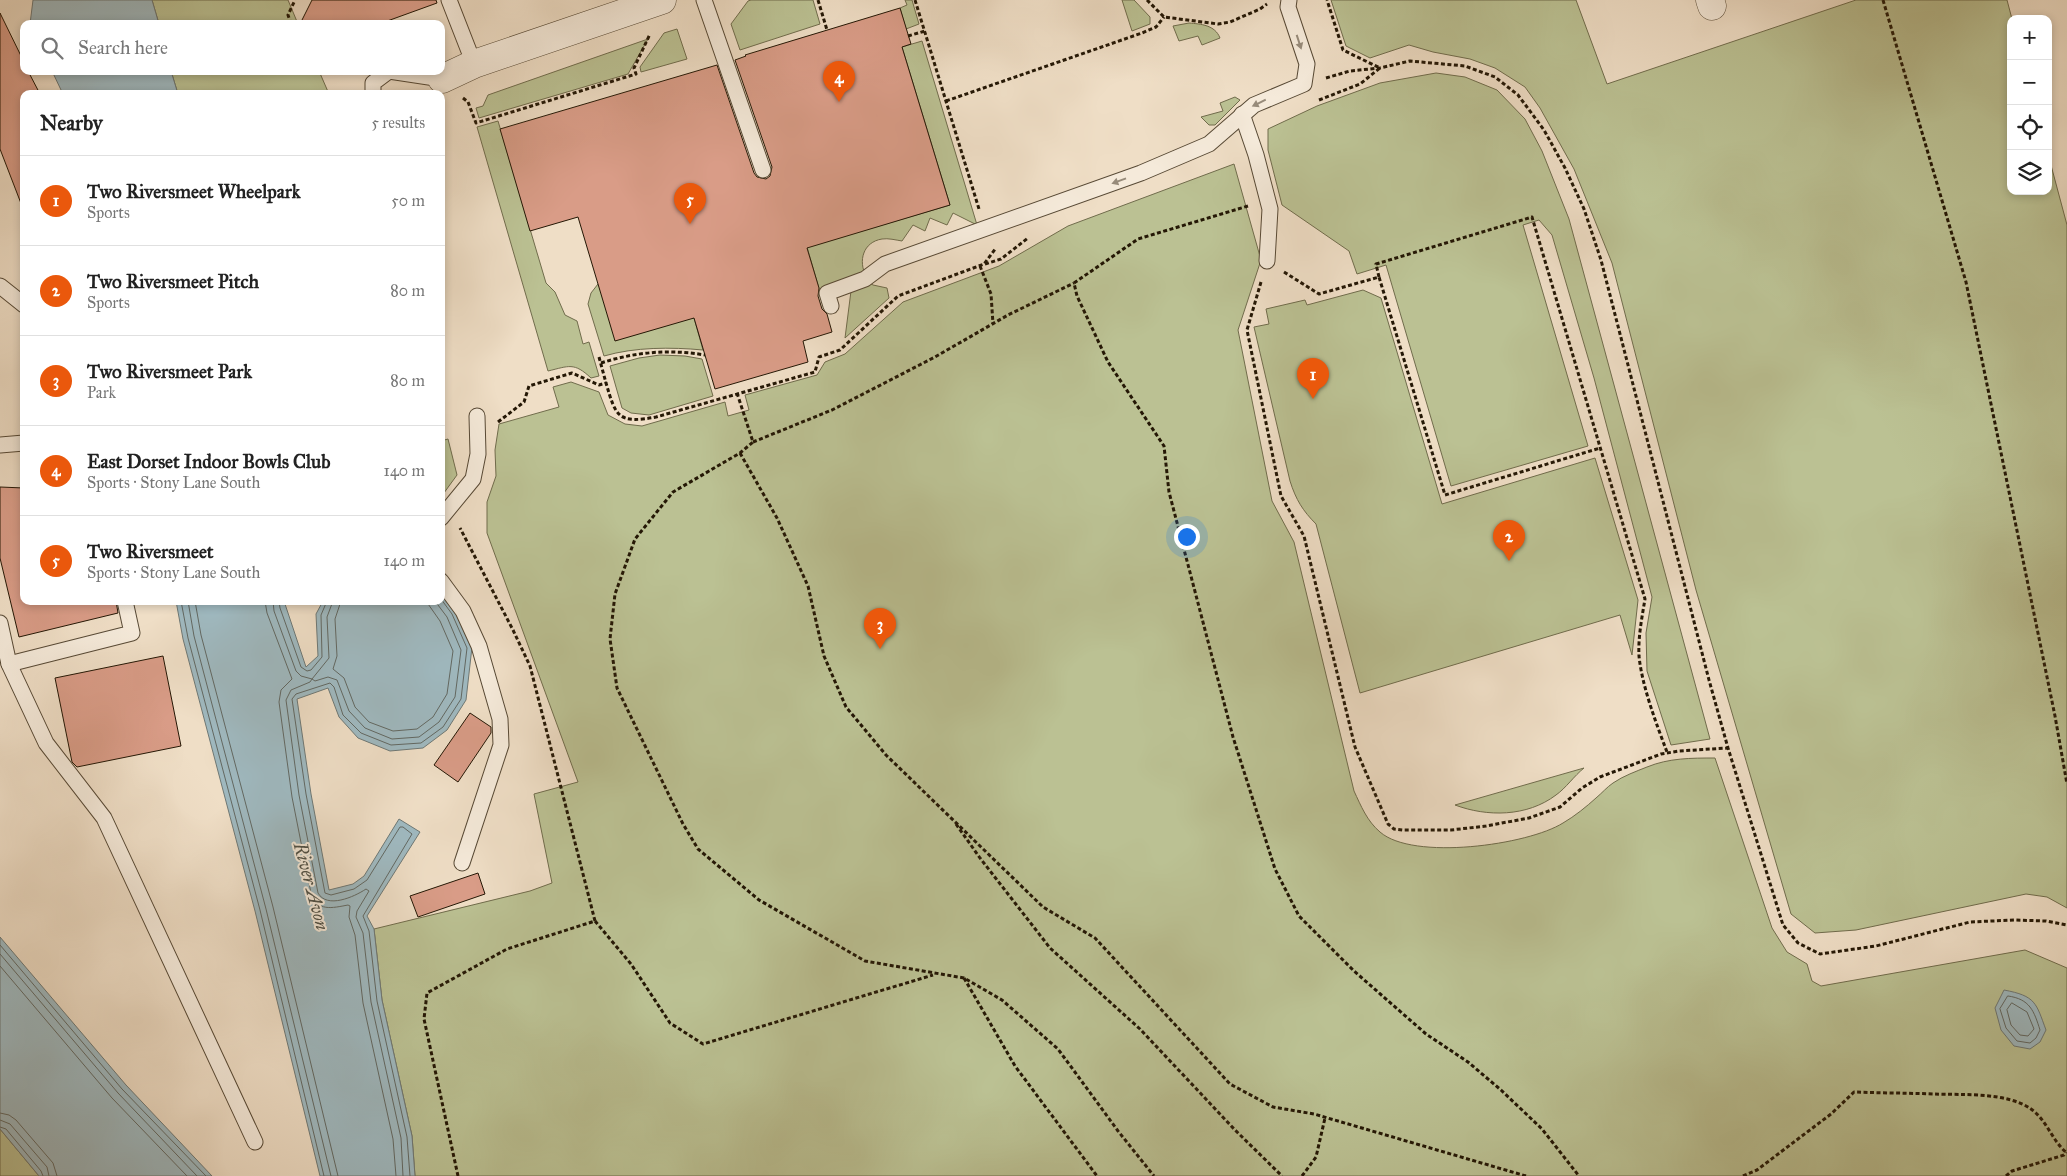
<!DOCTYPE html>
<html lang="en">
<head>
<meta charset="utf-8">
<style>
  :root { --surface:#fff; --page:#f6f6f6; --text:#222; --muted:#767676; --line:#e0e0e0; --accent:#ea580c }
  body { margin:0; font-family:"IM FELL Great Primer",serif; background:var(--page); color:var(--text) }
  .controls { position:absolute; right:15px; top:15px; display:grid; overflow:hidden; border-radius:10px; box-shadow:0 2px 8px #0003 }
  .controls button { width:45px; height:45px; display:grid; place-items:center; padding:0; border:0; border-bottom:1px solid var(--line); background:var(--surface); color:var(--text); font:25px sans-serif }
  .you { position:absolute; left:1186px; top:536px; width:18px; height:18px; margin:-12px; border:4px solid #fff; border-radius:50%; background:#1a73e8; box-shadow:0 0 0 8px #1a73e833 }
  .badge { display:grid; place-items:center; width:32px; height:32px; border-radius:50%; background:var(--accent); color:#fff; font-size:16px; font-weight:700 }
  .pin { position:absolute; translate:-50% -41px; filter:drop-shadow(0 1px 2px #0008) }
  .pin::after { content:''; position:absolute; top:26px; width:18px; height:15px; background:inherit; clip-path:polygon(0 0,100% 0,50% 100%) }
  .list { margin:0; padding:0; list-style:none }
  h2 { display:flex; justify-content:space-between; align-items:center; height:65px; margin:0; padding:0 20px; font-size:21px }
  h2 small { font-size:16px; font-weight:400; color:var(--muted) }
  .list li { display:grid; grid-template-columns:32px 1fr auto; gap:15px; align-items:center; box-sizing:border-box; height:90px; padding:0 20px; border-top:1px solid var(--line) }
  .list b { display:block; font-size:19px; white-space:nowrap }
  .list p { margin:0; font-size:16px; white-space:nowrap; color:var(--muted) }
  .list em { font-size:16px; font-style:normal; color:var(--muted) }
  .icon { flex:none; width:28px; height:28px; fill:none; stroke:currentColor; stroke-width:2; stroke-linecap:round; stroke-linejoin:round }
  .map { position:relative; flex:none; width:2067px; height:1176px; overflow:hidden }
  .search { position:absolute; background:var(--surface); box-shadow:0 2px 8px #0003; left:20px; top:20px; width:425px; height:55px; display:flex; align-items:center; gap:12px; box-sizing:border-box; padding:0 18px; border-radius:10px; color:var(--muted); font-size:19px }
  .panel { position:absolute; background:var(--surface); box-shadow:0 2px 8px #0003; left:20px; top:90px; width:425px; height:515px; border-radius:10px }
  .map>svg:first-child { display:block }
  .green { fill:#bbc193; stroke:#706c4c }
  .water { fill:#9fb9c0; stroke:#6e7875 }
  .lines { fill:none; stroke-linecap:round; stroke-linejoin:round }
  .shore { stroke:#626862; stroke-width:1 }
  .building { fill:#d99c87; stroke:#241705 }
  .lane-casing { stroke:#574935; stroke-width:17 }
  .street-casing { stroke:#574935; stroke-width:29 }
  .path { stroke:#241705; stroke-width:3; stroke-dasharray:4 2.5; stroke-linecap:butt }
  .lane { stroke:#f5eada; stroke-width:15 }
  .street { stroke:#f5eada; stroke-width:28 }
  .oneway { fill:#978b7a }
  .labels { text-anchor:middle; stroke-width:4; stroke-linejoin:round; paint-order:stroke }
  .water-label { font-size:19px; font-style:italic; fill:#4f5046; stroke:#f5eada }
</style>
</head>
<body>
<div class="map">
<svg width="2067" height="1176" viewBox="0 0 2067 1176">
  <rect width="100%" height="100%" fill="#efdec6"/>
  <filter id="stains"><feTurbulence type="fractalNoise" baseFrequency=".004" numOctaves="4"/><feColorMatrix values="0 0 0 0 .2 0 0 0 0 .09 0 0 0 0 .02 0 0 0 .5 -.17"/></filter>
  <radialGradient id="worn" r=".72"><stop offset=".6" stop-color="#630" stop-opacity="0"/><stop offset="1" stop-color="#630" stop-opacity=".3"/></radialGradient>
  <!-- green -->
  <g class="green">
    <polygon points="152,0 288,0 298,24 159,24"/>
    <polygon points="751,0 813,0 820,24 740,50 731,24 748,1"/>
    <polygon points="905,0 912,0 919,24 906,29 900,8 907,5"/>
    <polygon points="1122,0 1134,0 1150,17 1150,24 1132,31"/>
    <polygon points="1331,0 1576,0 1607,84 1856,0 2007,0 2012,19 2011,19 2011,191 2048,191 2048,154 2067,225 2067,908 2047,897 2026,894 1856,930 1815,933 1791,914 1696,590 1612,263 1574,169 1540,108 1525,87 1495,68 1470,59 1433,52 1409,45 1370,58 1346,46"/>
    <path d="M1189,23c12,1 26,2 31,15l-18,7 -4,-9 -19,5 -6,-15z"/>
    <polygon points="677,29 687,59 641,72 640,67 664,33"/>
    <polygon points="648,39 628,74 479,118 476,108 483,106 488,95"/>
    <path d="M922,41l55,184 -24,-12 -6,12 -17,-7 -5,13 -12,-6 -11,16c-6,-1 -14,-3 -20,-2 -19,3 -24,22 -16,37l-46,16 -13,-45 143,-42 -48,-158z"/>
    <polygon points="171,71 319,71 329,94 178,94"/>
    <polygon points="1436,73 1465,77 1497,90 1525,119 1542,151 1569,219 1710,739 1671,745 1647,671 1646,633 1652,597 1594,378 1552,235 1539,220 1523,225 1588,446 1451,486 1386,265 1357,274 1349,251 1282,205 1268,150 1268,129 1317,106 1380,83"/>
    <polygon points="1235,97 1240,100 1215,125 1209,125 1201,117 1223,111 1220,103"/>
    <path d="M498,121l48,162 9,9 10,23 12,6 6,23 6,-2 10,34 -8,2c-17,-16 -22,-12 -43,-7l-71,-244z"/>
    <path d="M1234,164l27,96 -23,70 34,171 22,41 60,249c7,15 13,30 26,41 33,29 148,13 183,-9 12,-7 23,-16 33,-25 6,-5 11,-11 17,-15 10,-7 24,-12 34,-16 22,-9 44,-9 68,-9l57,170 15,24 20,12 5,17 9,5 204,-36 42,18v208h-1652l-3,-40 -30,-136 -8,-71 156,-38 22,-8 -18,-89 44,-12 -91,-249v-31l9,-26 -1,-26 4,-26 60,-17 -6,-20 18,-5 28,10 9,23 17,9 17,2 83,-24 3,14 21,-6 -4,-15 72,-20 8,-13 20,-8 58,-52 96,-36 69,-40z"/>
    <polygon points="868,282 873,285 887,288 889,298 845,338 851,291"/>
    <path d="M598,284l96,34 9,32c-32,-3 -68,-3 -99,6l-16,-52 3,-11z"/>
    <path d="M1363,290l18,8 61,206 153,-46 43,142 -6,55 -12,-40 -260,78 -44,-169c-13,-13 -20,-24 -26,-43l-36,-154 15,-3 -3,-15 39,-9 2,5z"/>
    <polygon points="660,355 685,356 702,359 713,396 649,415 631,413 622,408 610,366 639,358"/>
    <polygon points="448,439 457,475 441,497 441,441"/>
    <path d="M1584,768c-10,8 -18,20 -28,27 -29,22 -69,22 -101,10z"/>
    <polygon points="0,1129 39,1176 0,1176"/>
  </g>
  <!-- water -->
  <g class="water">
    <polygon points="33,0 152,0 159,24 30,24"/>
    <polygon points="52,71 171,71 178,94 60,94 62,92"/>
    <polygon points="441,591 456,611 472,647 466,700 447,730 423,748 390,751 358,738 339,717 328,688 297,699 311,794 329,890 353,884 364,876 399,819 420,832 367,916 374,929 382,1000 412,1136 415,1176 320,1176 255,911 183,639 176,601 284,601 306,667 318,656 316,614 323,601 441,601"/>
    <polygon points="0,937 126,1085 212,1176 39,1176 0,1129"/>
    <path d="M2004,990c32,6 32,13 42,40l-6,12 -10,7 -16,-3 -13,-16 -6,-22z"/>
  </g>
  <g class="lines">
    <!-- shore -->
    <g class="shore">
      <polyline points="181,601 188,638 260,910 324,1176"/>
      <polyline points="188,601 194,636 266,909 331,1176"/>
      <polyline points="195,601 201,635 273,907 338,1176"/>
      <path d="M265,601l2,12 25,66 -11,11 -2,12 13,95 19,96c6,19 21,15 37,12l2,1 -1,11 6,18 8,68 30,136 3,37"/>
      <path d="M273,601l1,10 22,60 5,5 11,3 -2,3 -19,8 -5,10 13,95 19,98c9,16 36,4 48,-4l3,2 -12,20 -1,6 7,16 8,69 30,136 2,38"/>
      <polyline points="279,601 280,608 301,667 307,671 311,670 322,657 321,615 327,601"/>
      <polyline points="333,601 327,617 329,658 312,679 315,681 328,677 337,680 349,711 365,728 392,739 419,737 439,722 455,697 461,650 447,617 435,601"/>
      <polyline points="341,601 335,619 337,656 333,669 344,678 355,707 369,722 393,731 417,729 433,717 447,694 453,651 440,621 426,601"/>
      <polyline points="0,945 122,1089 206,1176"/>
      <polyline points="0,954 118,1093 197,1176"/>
      <polyline points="0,966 112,1098 187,1176"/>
      <path d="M2008,996c22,3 26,15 32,34l-4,8 -6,5 -13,-2 -11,-13 -6,-19z"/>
      <polygon points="2012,1003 2027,1012 2034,1029 2028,1036 2020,1035 2011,1025 2007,1010"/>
      <polyline points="0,1113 9,1115 16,1120 53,1163 57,1176"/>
      <polyline points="0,1120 10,1124 47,1167 49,1176"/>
      <polyline points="0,1127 6,1129 41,1171 43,1176"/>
      <polyline points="410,1176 407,1137 377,1001 369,931 363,916 412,834 403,827 400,827 367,880 354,889 331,895 325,893 306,794 292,699 296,694 330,683 334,687 343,715 361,733 391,745 421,743 443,727 461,699 467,648 452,614 441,599"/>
    </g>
  </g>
  <!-- building -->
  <g class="building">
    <polygon points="312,0 436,0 437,3 379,24 300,24"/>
    <polygon points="900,8 911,44 902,47 950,205 807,248 819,288 818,296 822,309 827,314 832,332 803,341 808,362 715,389 694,318 615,341 578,217 530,231 500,129 717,65 754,173 757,177 766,179 770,176 772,167 735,60 746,56 745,55"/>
    <polygon points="0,13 24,62 24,71 28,71 40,94 24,94 24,206 22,206 0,149"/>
    <polygon points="0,487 24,488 24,601 116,601 118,613 19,637 0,558"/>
    <polygon points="163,656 181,746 77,767 72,762 55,678"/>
    <polygon points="470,713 491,727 491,733 458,782 434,765"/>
    <polygon points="478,873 485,894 418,917 410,896"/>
  </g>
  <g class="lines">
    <!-- lane casing -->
    <g class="lane-casing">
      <g id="lane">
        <polyline points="449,0 474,64"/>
        <polyline points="704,0 763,170"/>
        <polyline points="389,71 442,79"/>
        <polyline points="373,94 373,83 389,71"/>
        <polyline points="1242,114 1256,155 1270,209 1267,261"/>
        <polyline points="0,286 24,305"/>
        <polyline points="831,306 827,293 865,279 885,264 1141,173 1209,144 1254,105 1304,84 1307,64 1288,7 1289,0"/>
        <polyline points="0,445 24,443"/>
        <polyline points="441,518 473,479 478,454 477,416"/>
        <polyline points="441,581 463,611 479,646 500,719 501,745 462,863"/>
        <polyline points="0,623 9,664 46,743 104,818 255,1142"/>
        <polyline points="9,664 132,633 125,601"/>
      </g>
    </g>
    <!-- street casing -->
    <g class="street-casing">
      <g id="street">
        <polyline points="1710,0 1712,6"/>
        <polyline points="442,79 474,64 662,0"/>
      </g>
    </g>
    <!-- path -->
    <g class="path">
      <polyline points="818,0 827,30"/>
      <polyline points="915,0 979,209"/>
      <polyline points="1147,0 1164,17 1218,24 1230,22 1260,9 1267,4"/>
      <polyline points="1883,0 1966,282 2055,716 2067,784"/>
      <polyline points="291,24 288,15 295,0"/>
      <polyline points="908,36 925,31"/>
      <polyline points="1326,78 1350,71 1380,68 1410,61 1465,66 1495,77 1518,95 1544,130 1565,168 1584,209 1601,260 1709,680 1728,748 1783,925 1798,943 1820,954 1876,946 1970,922 2014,920 2046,921 2067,925"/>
      <polyline points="463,98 468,102 476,123 636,74 634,68 650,34"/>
      <polyline points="1319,100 1360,84 1380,68 1343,50 1327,0"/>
      <polyline points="946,101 1142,33 1156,27 1164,17"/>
      <polyline points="1248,206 1138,239 1074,283 1077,296 1108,362 1164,446 1169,492 1233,737 1275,869 1299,916 1354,971 1426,1034 1468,1062 1501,1090 1542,1129 1579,1176"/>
      <polyline points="985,264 1001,259 1028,238"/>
      <polyline points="980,266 991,294 993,324"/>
      <polyline points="1284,272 1319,294 1379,277 1445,495 1600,448"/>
      <path d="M1379,277l-3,-13 156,-47 113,382c-3,18 -7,38 -6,57 3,30 17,67 28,96"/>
      <polyline points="1261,282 1247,330 1281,496 1304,536 1355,747 1388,824 1394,829 1403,830 1451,830 1486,826 1529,818 1560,807 1582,788 1600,777 1661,754 1679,751 1728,748"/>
      <polyline points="599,357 606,383"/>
      <path d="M601,363c34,-11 68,-14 104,-8"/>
      <polyline points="737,393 753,442 740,453 673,492 635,539 615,594 610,639 617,688 683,824 698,849 759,900 865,961 964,978 1002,1000 1058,1049 1118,1131 1154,1176"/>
      <path d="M498,422l26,-20 5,-16 43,-13 27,12 7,-2c10,34 12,41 50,34l159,-45 4,-15 21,-7 58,-54 86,-32 12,-16"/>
      <polyline points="753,442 832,410 935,357 1008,315 1074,283"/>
      <polyline points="740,453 777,518 808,586 824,656 846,707 886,755 1043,907 1095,938 1230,1084 1273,1107 1314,1114 1526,1176"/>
      <polyline points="956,824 980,858 1050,948 1140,1029 1235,1130 1282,1176"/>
      <polyline points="595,921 631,964 670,1023 703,1044 933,975"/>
      <polyline points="964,978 1015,1066 1097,1176"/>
      <polyline points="458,1176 424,1019 427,993 507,949 595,921 530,666 513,630 460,528"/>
      <polyline points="1302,1176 1316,1157 1325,1118"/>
      <path d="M1743,1176l14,-6 74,-56 23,-22c26,1 53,1 80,2 28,1 73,-2 97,15 16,11 21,32 36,44"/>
      <polyline points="2006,1176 2012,1171 2064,1155 2066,1152"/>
    </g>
    <!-- lane -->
    <use href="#lane" class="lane"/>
    <!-- street -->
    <use href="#street" class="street"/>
  </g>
  <!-- one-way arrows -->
  <defs><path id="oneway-solid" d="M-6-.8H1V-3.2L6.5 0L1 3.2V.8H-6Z" transform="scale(1.25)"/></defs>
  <g class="oneway">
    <use href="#oneway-solid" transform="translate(1299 42) rotate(72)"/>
    <use href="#oneway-solid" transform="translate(1259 103) rotate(154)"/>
    <use href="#oneway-solid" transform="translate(1119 181) rotate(160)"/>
  </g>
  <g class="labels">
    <!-- water labels -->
    <g class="water-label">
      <text transform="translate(312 886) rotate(75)" y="7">River Avon</text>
    </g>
  </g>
  <rect width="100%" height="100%" filter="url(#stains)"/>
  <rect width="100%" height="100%" fill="url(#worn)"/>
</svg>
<div class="controls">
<button>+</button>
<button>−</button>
<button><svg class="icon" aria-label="locate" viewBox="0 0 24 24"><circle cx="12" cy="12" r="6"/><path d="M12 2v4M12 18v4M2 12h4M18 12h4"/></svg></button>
<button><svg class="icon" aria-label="layers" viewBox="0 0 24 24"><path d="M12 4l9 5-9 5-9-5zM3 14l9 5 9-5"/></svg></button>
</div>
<div class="you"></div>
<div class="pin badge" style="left:1313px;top:399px">1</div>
<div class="pin badge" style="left:1509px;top:561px">2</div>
<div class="pin badge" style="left:880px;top:649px">3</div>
<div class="pin badge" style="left:839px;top:102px">4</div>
<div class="pin badge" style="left:690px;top:224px">5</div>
<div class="search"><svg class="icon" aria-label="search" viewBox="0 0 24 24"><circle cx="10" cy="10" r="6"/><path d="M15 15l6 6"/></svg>Search here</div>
<section class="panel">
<h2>Nearby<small>5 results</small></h2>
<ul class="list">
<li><span class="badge">1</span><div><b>Two Riversmeet Wheelpark</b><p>Sports</p></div><em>50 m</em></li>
<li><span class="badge">2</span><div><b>Two Riversmeet Pitch</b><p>Sports</p></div><em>80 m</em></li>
<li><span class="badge">3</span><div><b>Two Riversmeet Park</b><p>Park</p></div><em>80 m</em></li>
<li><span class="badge">4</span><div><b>East Dorset Indoor Bowls Club</b><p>Sports · Stony Lane South</p></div><em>140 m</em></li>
<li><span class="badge">5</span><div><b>Two Riversmeet</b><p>Sports · Stony Lane South</p></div><em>140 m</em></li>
</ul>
</section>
</div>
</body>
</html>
